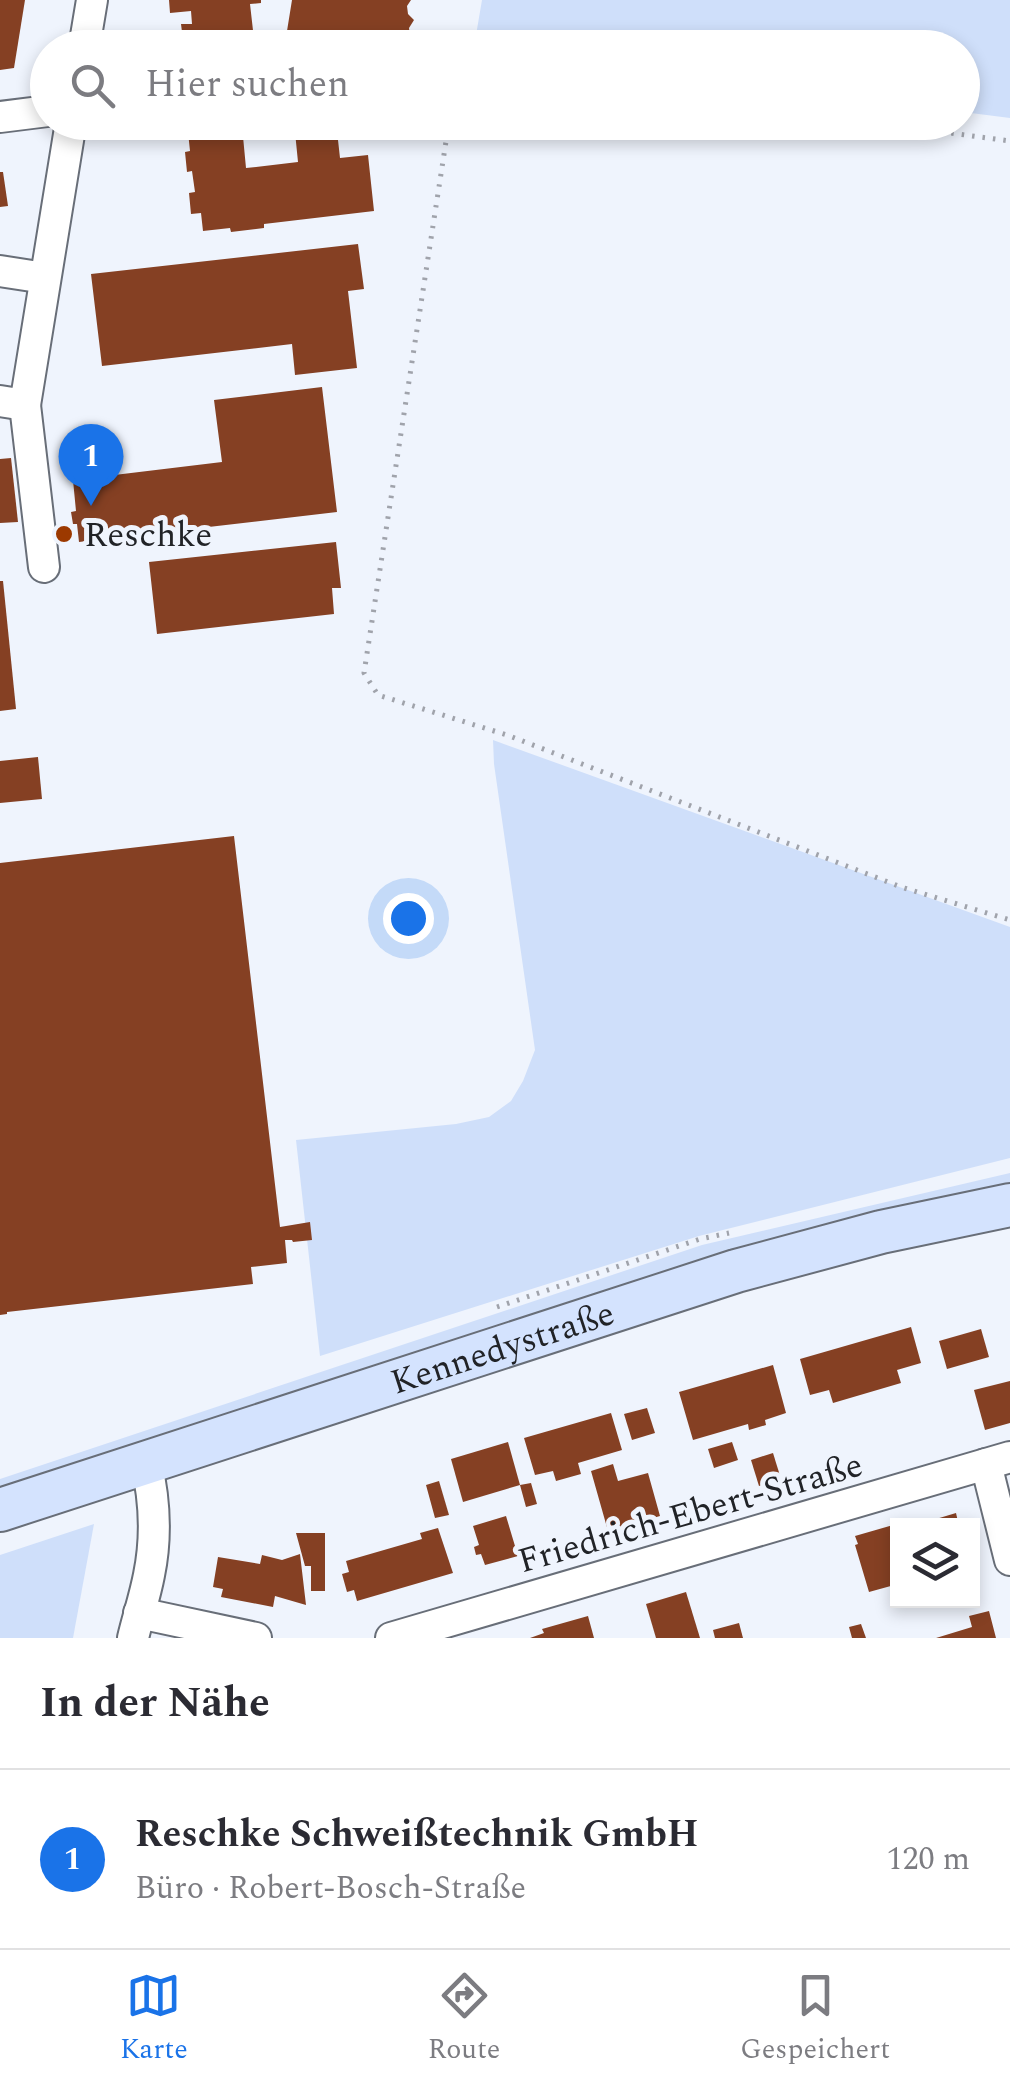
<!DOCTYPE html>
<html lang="de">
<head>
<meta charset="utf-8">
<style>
  :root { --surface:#fff; --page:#f7f7f7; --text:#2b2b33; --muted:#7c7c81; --line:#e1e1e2; --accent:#1a73e8 }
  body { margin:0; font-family:Spectral,serif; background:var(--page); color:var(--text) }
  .controls { position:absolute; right:30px; bottom:30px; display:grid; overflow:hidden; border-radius:0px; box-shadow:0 5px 15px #0003 }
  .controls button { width:90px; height:90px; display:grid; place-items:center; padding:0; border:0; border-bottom:2px solid var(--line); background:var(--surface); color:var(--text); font:50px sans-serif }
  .you { position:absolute; left:408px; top:918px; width:35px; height:35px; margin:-25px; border:8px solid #fff; border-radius:50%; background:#1a73e8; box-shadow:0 0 0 15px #1a73e833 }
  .badge { display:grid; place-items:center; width:65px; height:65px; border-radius:50%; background:var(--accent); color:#fff; font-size:32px; font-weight:700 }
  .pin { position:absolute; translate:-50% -82px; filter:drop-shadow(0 2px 5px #0008) }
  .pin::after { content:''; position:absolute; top:52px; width:35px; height:30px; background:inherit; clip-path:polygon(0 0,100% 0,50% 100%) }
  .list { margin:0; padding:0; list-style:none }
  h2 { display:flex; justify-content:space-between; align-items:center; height:130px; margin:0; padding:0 40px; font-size:42px }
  h2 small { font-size:32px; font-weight:400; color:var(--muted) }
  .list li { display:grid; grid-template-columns:65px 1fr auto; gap:30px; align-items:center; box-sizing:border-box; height:180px; padding:0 40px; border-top:2px solid var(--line) }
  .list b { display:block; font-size:38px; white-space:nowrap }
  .list p { margin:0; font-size:32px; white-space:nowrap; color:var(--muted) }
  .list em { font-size:32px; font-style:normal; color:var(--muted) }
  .icon { flex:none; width:55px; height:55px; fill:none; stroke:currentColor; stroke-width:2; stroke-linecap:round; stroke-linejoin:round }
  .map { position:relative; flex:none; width:1010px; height:1638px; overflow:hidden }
  .search { position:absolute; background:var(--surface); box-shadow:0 5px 15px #0003; left:30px; right:30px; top:30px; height:110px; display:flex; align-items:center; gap:25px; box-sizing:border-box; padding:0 35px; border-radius:55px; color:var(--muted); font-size:38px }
  .sheet { height:310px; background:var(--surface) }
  nav { display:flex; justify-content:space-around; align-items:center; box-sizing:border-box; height:140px; border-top:2px solid var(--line); background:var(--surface); font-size:28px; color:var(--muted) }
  nav a { display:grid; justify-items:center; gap:5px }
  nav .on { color:var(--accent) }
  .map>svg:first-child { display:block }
  .green { fill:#cfdffa }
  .building { fill:#854023 }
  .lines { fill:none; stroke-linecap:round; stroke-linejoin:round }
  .minor-casing { stroke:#686e78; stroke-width:34 }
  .secondary-casing { stroke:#686e78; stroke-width:46 }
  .path { stroke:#a0a3ab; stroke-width:5; stroke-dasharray:2.5 8; stroke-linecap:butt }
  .minor { stroke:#fff; stroke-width:30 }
  .secondary { stroke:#d4e3fe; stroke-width:42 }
  .poi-dot { fill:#9c3900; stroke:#eff4fd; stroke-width:4 }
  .labels { text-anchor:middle; stroke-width:10; stroke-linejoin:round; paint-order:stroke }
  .poi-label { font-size:35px; fill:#212327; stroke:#eff4fd; text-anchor:start }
  .street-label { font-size:35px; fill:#212327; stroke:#eff4fd }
</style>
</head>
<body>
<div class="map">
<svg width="1010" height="1638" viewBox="0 0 1010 1638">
  <rect width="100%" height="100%" fill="#eff4fd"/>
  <!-- green -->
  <g class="green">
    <polygon points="482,0 1010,0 1010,118 963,112 962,48 510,47 475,41"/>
    <polygon points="493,740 1010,927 1010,1158 699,1236 320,1356 296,1140 456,1124 489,1117 511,1101 523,1081 535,1050 494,764"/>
    <polygon points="1010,1173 1010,1186 0,1491 0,1479 702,1245"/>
    <polygon points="94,1524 73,1638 0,1638 0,1555"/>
  </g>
  <!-- building -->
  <g class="building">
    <polygon points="0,0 25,0 14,68 0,70"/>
    <polygon points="169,0 261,0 261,3 250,4 255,48 184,48 181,24 192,24 191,11 170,13"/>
    <polygon points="292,0 411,0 407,6 408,14 414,20 409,28 410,35 328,43 324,48 308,48 287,31"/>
    <polygon points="294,122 336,122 340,158 368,155 374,211 264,224 264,228 231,232 230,228 203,231 201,213 191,214 189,193 195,192 192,171 187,172 185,152 190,151 188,132 242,126 246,168 256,167 298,162"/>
    <polygon points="0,172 3,172 8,206 0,207"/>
    <polygon points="358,244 364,289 348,291 357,368 295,375 292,344 102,366 91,274"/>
    <polygon points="322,387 337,512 79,542 77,524 73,524 71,512 76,511 73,480 222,462 214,400"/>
    <polygon points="11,458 18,522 0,523 0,459"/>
    <polygon points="60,527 68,527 69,540 61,541"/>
    <polygon points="336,542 341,588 332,588 334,614 157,634 149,562"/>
    <polygon points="0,581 3,581 16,709 0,711"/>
    <polygon points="38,757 42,799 0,803 0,761"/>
    <polygon points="234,836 280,1227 310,1222 312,1240 293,1242 292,1240 285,1240 287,1263 251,1267 253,1284 7,1312 7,1314 0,1315 0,863"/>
    <polygon points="911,1327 921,1363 897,1370 901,1383 833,1403 829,1390 810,1395 800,1359"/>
    <polygon points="981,1329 989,1357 947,1369 939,1341"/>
    <polygon points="773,1365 786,1413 765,1420 766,1425 749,1430 748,1424 693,1440 679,1392"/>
    <polygon points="1010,1381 1010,1423 985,1430 974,1390"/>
    <polygon points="647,1408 655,1433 632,1440 624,1414"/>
    <polygon points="611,1413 622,1450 578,1463 581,1474 556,1481 553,1471 535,1475 524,1438"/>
    <polygon points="508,1442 520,1485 463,1502 451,1459"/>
    <polygon points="732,1442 738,1460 714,1468 708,1449"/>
    <polygon points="773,1453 781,1479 759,1486 751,1460"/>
    <polygon points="613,1464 618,1481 648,1473 660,1516 608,1531 591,1471"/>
    <polygon points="439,1481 449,1515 435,1518 426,1485"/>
    <polygon points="531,1483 537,1504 526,1507 520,1485"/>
    <polygon points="956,1513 959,1526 916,1526 916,1525"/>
    <polygon points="506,1516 518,1556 485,1565 481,1554 476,1555 474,1547 479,1545 473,1526"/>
    <polygon points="907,1521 908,1526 898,1526 898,1584 869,1592 855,1545 858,1544 855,1536"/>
    <polygon points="438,1528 453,1573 357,1601 354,1590 347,1592 342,1574 349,1572 346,1561 422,1539 420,1533"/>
    <polygon points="296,1533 325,1533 325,1591 311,1591 311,1566 305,1566"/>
    <polygon points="300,1554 306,1605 275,1596 273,1607 221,1597 223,1589 213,1587 218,1557 260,1564 262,1555 282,1560"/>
    <polygon points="686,1592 700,1638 656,1638 646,1604"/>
    <polygon points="989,1611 996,1638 936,1638 972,1627 969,1616"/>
    <polygon points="588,1616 594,1638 530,1638 544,1633 542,1629"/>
    <polygon points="739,1623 743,1638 715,1638 713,1630"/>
    <polygon points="861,1624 866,1638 852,1638 849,1627"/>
  </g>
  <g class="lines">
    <!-- minor casing -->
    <g class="minor-casing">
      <g id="minor">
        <polyline points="84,48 92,0"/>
        <polyline points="0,117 48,111"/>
        <polyline points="0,271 45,278"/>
        <polyline points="0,401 25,405 71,122"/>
        <polyline points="25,405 44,567"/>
        <polyline points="986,1464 1010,1560"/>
        <polyline points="139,1613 256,1638"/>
        <path d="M133,1638c5,-21 12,-42 16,-63 8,-39 6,-75 -3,-113"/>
        <polyline points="391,1638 1010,1457"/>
      </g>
    </g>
    <!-- secondary casing -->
    <g class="secondary-casing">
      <g id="secondary">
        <path id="s1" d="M0,1510l736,-239 145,-39 129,-27"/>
      </g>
    </g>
    <!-- path -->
    <g class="path">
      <polyline points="449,122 364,673 378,695 507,735 901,887 1010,920"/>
      <polyline points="868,122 1010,141"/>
      <polyline points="497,1307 700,1239 729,1233"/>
    </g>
    <!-- minor -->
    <use href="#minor" class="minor"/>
    <!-- secondary -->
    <use href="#secondary" class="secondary"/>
  </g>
  <!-- markers -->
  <circle class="poi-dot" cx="64" cy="534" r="10"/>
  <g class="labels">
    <!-- poi labels -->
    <g class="poi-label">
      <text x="84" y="546">Reschke</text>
    </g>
    <!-- street labels -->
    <g class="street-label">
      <text dy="12" stroke="none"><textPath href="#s1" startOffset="528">Kennedystraße</textPath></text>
      <text transform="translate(690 1512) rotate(-16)" y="12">Friedrich-Ebert-Straße</text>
    </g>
  </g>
</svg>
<div class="controls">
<button><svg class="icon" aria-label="layers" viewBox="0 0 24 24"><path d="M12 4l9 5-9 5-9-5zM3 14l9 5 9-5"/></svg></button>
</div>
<div class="you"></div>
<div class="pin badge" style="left:91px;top:506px">1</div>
<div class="search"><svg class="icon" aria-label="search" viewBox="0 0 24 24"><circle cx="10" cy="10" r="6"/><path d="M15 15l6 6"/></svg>Hier suchen</div>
</div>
<section class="sheet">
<h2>In der Nähe<small></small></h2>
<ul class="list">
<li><span class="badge">1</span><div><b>Reschke Schweißtechnik GmbH</b><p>Büro · Robert-Bosch-Straße</p></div><em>120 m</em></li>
</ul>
</section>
<nav>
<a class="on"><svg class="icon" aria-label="map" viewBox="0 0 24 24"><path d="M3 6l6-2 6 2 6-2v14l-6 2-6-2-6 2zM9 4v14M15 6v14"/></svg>Karte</a>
<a><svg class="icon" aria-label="directions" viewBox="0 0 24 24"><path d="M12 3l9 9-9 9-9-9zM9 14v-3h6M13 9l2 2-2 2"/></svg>Route</a>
<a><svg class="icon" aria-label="saved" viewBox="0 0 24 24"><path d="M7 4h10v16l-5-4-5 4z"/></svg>Gespeichert</a>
</nav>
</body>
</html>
